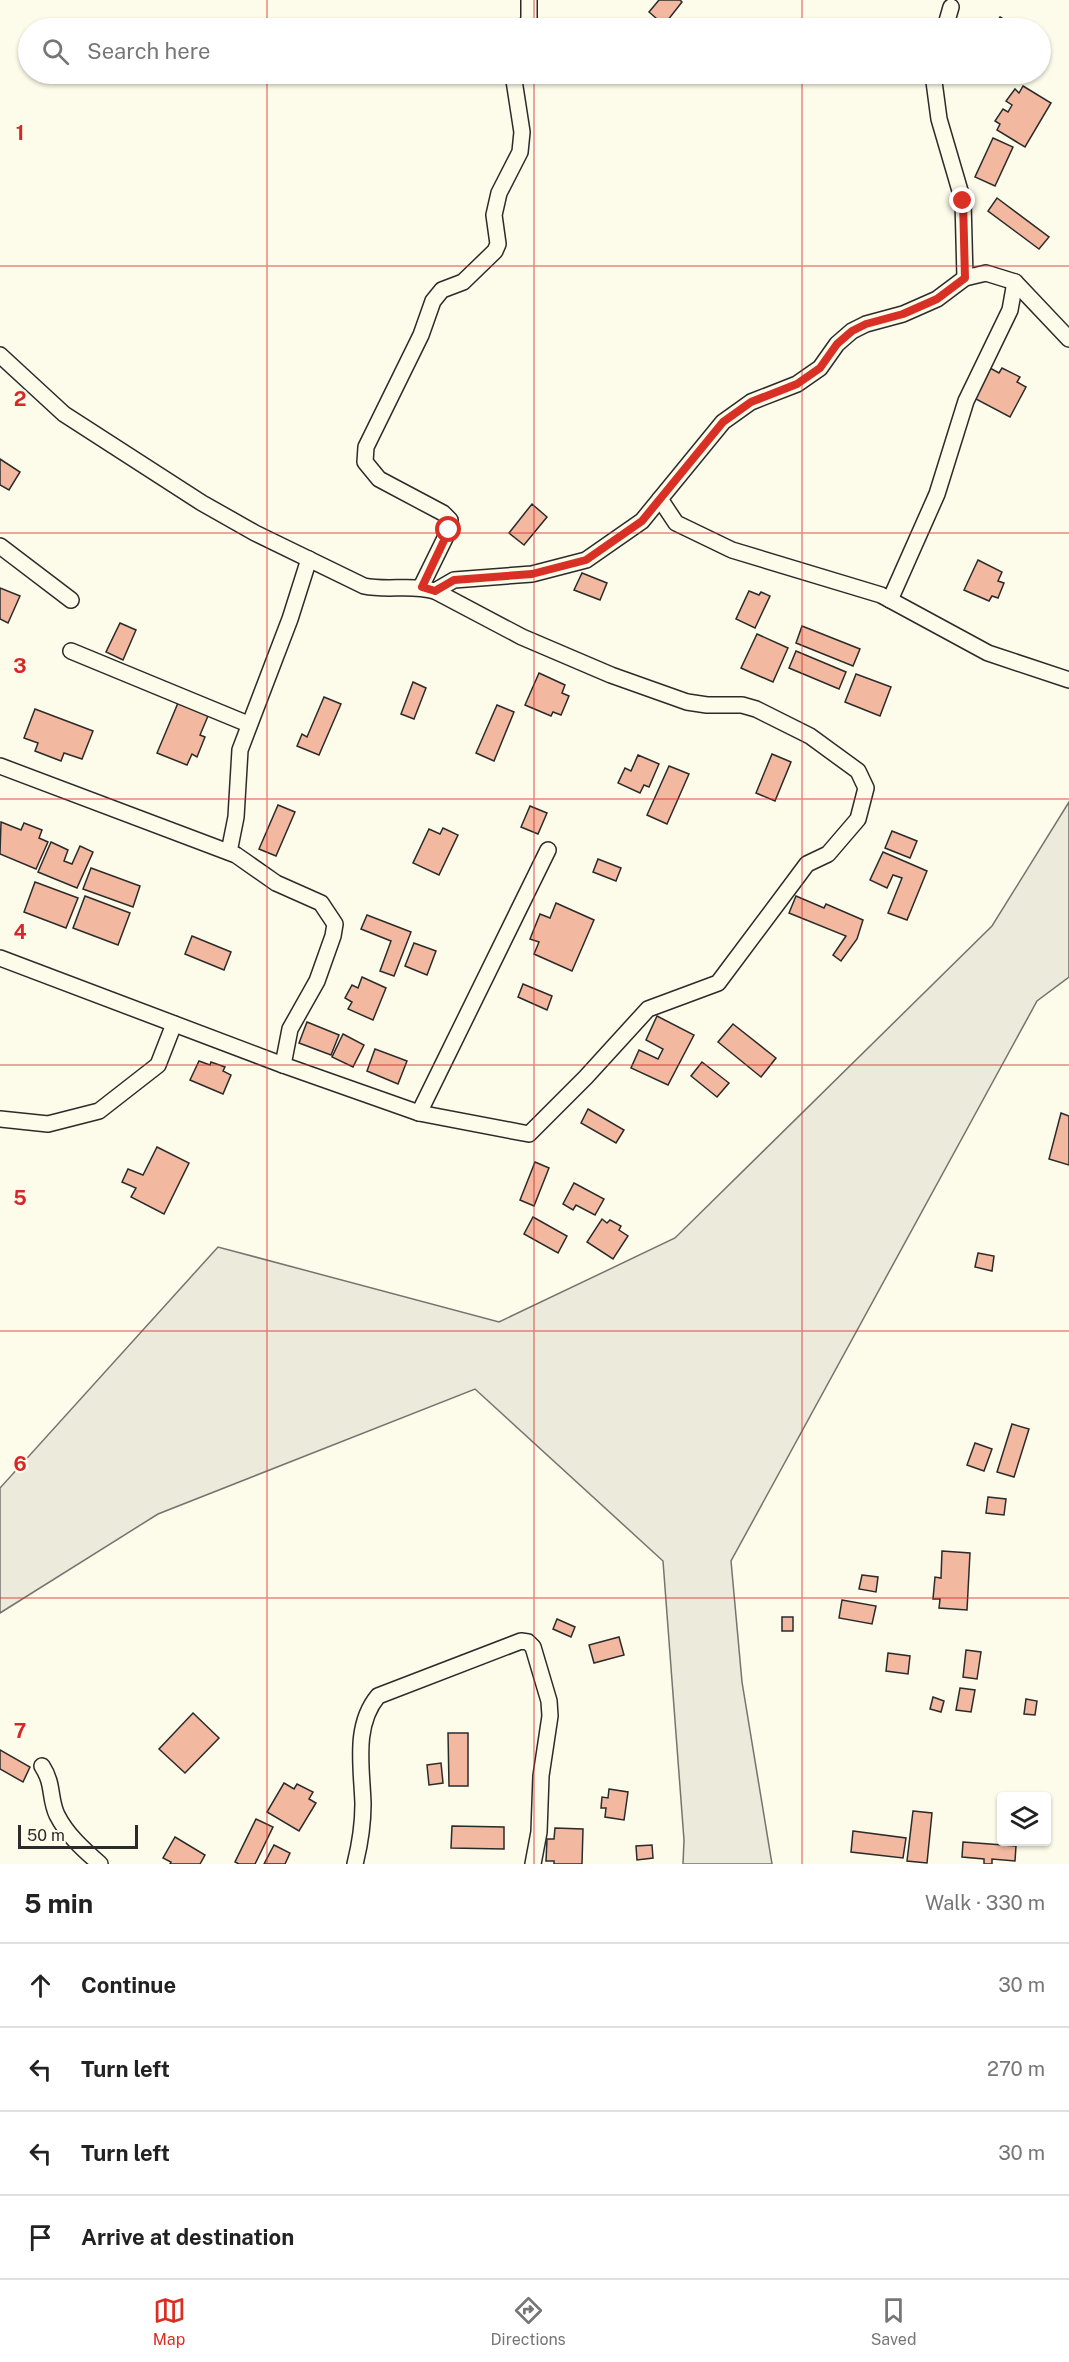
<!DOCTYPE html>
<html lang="en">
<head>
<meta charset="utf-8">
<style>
  :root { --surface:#fff; --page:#f6f6f6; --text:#222; --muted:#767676; --line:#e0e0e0; --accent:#d93025 }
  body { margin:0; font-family:"Public Sans",sans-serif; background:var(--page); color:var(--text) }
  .controls { position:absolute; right:18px; bottom:18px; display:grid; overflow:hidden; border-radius:6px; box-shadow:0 2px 4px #0004 }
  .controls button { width:54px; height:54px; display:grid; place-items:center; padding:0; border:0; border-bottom:2px solid var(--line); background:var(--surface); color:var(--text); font:30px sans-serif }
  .scale { position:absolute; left:18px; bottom:15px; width:120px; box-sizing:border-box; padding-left:6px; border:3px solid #2b2b2b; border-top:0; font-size:16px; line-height:21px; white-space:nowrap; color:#2b2b2b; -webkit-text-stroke:4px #fdfbea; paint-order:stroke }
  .stop { position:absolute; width:18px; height:18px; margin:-14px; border:4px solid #d93025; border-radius:50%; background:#fff }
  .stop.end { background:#d93025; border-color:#fff; box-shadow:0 2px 6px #0008 }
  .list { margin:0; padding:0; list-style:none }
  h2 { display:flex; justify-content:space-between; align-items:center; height:78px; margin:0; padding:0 24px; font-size:26px }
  h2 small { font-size:20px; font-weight:400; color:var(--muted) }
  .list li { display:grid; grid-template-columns:39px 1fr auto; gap:18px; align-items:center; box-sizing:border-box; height:84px; padding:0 24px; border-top:2px solid var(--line) }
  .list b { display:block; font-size:22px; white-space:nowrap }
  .list em { font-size:20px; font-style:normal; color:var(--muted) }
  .icon { flex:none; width:33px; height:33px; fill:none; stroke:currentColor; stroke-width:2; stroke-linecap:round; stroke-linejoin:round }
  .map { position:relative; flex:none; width:1069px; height:1864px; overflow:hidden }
  .search { position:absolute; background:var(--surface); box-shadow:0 2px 4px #0004; left:18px; right:18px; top:18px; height:66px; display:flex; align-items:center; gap:15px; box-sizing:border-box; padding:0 21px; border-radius:33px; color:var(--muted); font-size:22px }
  .sheet { height:414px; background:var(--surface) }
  nav { display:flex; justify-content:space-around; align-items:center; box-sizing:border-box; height:84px; border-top:2px solid var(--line); background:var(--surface); font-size:16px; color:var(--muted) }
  nav a { display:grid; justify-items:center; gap:3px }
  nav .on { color:var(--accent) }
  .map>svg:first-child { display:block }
  .green { fill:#ecebdb; stroke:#74746e; stroke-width:1.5 }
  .building { fill:#f2b8a0; stroke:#2b2b2b; stroke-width:1.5 }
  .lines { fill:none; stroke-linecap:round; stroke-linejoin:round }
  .street-casing { stroke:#2b2b2b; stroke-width:18 }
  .street { stroke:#fdfbea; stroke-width:15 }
  .route { stroke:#d93025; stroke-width:8 }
  .grid { fill:none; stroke:#d62828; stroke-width:1.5; stroke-opacity:0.55 }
  .grid-label { font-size:20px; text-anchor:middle; font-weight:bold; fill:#d62828; stroke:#fdfbea; stroke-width:4.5; stroke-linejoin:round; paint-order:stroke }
</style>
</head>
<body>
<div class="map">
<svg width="1069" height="1864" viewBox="0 0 1069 1864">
  <rect width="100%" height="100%" fill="#fdfbea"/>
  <!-- green -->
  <polygon class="green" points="1069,802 1069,977 1037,1001 731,1561 742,1682 772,1864 683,1864 684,1840 663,1561 475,1389 158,1514 0,1613 0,1488 218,1247 499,1322 675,1238 992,926"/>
  <!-- building -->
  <g class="building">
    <polygon points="659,0 680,0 682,2 664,25 649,12"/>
    <polygon points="1000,17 1017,27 1016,28 994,28"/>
    <polygon points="1023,86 1051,103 1025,147 997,130 1000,124 995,121 1003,109 1008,112 1012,105 1006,101 1015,89 1019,93"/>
    <polygon points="993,138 1013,147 995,186 975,177"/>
    <polygon points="997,198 1049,237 1039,249 988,211"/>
    <polygon points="990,368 999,373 1002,368 1020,377 1017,382 1026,387 1010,417 974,398"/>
    <polygon points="0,459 20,472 9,490 0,485"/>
    <polygon points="532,504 547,517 524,545 509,533"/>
    <polygon points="978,560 1002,572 998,581 1004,583 998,598 992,596 989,601 964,590"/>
    <polygon points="582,573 607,583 600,600 574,590"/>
    <polygon points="0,588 20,596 8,623 0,619"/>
    <polygon points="749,591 759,595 761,592 770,596 755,628 736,619"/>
    <polygon points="120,623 136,630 123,660 106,652"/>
    <polygon points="802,626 860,649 853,666 796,643"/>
    <polygon points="757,634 788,648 773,682 741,668"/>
    <polygon points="796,651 846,672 839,689 789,668"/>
    <polygon points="539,673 565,685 562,693 569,696 561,715 553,712 551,716 525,705"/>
    <polygon points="856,674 891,687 880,716 845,702"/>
    <polygon points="413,682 426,688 414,719 401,714"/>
    <polygon points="324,697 341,704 319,755 297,746 302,734 307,737"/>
    <polygon points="178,703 208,716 200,735 205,737 197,757 192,754 187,765 157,753"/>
    <polygon points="497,705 514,712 494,761 476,753"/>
    <polygon points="35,709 93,731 82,759 64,753 61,761 35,751 38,743 24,738"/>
    <polygon points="772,754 791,762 775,801 756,793"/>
    <polygon points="638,755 659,764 649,787 644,785 640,793 618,783 625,768 631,771"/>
    <polygon points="669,766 689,774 667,824 647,815"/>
    <polygon points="278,805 295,812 276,856 259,849"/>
    <polygon points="530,806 547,813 538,834 521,827"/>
    <polygon points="1,822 21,830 24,823 42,830 39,838 48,842 36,869 0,854"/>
    <polygon points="443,828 458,835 439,875 413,863 429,829 440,834"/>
    <polygon points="892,831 917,841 910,858 885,848"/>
    <polygon points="51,842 68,850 64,861 72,864 80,846 93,852 77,888 38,872"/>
    <polygon points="883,852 927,871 907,920 888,913 902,878 893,875 887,888 870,880"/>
    <polygon points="598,859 621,868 616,881 593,872"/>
    <polygon points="91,868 140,886 133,907 83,889"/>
    <polygon points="35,882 78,898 66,928 24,912"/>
    <polygon points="85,896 130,913 118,945 73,928"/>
    <polygon points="796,896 824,908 826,904 863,920 857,939 841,961 833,955 846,936 789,913"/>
    <polygon points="556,903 594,920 572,971 534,954 539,942 530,939 540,914 550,918"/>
    <polygon points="367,915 411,932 394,976 380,971 391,941 361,929"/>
    <polygon points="192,936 231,952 224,970 185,954"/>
    <polygon points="414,943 436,951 427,975 405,966"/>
    <polygon points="362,977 386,988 373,1020 348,1009 352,1002 345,998 352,985 358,988"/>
    <polygon points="523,984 552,996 547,1010 518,997"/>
    <polygon points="657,1016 694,1035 668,1085 631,1068 639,1050 658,1059 663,1049 646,1040"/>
    <polygon points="307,1022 339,1035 331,1055 299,1043"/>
    <polygon points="733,1024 776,1058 761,1077 718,1042"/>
    <polygon points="343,1034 364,1045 353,1067 332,1057"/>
    <polygon points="375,1049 407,1061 398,1084 367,1071"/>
    <polygon points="199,1061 210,1065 211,1062 225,1067 223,1071 231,1075 223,1094 190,1080"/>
    <polygon points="702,1062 729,1083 717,1097 691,1076"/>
    <polygon points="588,1109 624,1130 616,1143 581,1123"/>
    <polygon points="1061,1113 1069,1116 1069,1165 1049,1159"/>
    <polygon points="157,1147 189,1163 164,1214 131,1197 136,1188 122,1182 128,1169 143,1175"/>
    <polygon points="535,1162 549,1168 534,1206 520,1200"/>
    <polygon points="574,1183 604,1199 595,1215 576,1205 573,1210 563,1204"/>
    <polygon points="533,1217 567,1236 558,1253 524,1234"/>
    <polygon points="602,1219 607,1223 610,1220 621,1226 619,1230 628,1236 613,1259 587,1242"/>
    <polygon points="978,1253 994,1256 992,1271 975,1267"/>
    <polygon points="1012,1424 1029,1429 1014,1477 997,1472"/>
    <polygon points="975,1443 992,1449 984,1471 967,1465"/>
    <polygon points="988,1497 1006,1499 1004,1515 986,1513"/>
    <polygon points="942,1551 970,1553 967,1610 939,1608 940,1599 933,1599 935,1577 941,1578"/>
    <polygon points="862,1575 878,1577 876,1592 859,1589"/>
    <polygon points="842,1600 876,1606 872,1624 839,1618"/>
    <rect x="782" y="1617" width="11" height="14"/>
    <polygon points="557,1619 575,1627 571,1637 553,1629"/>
    <polygon points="619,1637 624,1655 594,1663 589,1645"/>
    <polygon points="966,1650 981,1652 977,1679 963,1677"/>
    <polygon points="888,1653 910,1656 908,1674 886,1671"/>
    <polygon points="960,1688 975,1690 971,1712 956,1710"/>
    <polygon points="933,1697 944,1701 941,1712 930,1709"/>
    <polygon points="1026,1699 1037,1701 1035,1715 1024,1714"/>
    <polygon points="193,1713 219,1738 185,1773 159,1749"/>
    <polygon points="448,1733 468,1733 468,1786 449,1786"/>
    <polygon points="0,1750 30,1767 23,1782 0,1769"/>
    <polygon points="441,1763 443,1783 429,1785 427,1765"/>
    <polygon points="284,1783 294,1789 297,1784 313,1792 309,1799 316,1803 299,1831 267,1812"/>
    <polygon points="609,1789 628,1792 624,1820 605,1817 606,1808 601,1808 602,1797 608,1798"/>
    <polygon points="913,1811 932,1813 927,1863 907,1861"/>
    <polygon points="256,1819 273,1827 255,1864 239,1864 235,1862"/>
    <polygon points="452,1826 504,1827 504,1849 451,1848"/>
    <polygon points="555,1828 583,1829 582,1864 554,1864 554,1861 546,1861 547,1839 554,1839"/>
    <polygon points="853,1831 906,1838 903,1858 851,1852"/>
    <polygon points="175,1837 205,1855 200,1864 170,1864 171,1862 163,1858"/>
    <polygon points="963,1842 1016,1846 1015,1861 992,1859 992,1864 984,1864 984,1859 962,1857"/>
    <polygon points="274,1845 290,1853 285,1864 264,1864"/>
    <polygon points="652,1845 653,1858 637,1860 636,1846"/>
  </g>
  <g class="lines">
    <!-- street casing -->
    <g class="street-casing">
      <g id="street">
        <polyline points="526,28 529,18 529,0"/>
        <polyline points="945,28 951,7"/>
        <polyline points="933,74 939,119 963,201 965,278"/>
        <path d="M0,355l64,59 138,89 53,30 109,53c24,5 47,-2 71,5l87,46 89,38 76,27 20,3h35l14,4 54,27 48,35 8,17 -8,31 -30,35 -21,10 -89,119 -70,26 -62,68 -57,57 -110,-21 -136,-48 7,-36 27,-48 16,-45 2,-12 -14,-21 -45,-20 -40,-28 -236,-89"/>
        <polyline points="660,499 676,523 732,550 881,595 988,653 1069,680"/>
        <polyline points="0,546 71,600"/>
        <polyline points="421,587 449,530 450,520 443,513 379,479 365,462 366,447 421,335 433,301 442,290 463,282 495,251 498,244 494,215 499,193 520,152 522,132 513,74"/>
        <polyline points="435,591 454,580 532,574 586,560 642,521 723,422 751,402 797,384 820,368 837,344 852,331 866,324 903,314 937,299 965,278 986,273 1015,282 1069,339"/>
        <polyline points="890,600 937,494 966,401 1010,310 1015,282"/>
        <polyline points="71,651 248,724"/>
        <polyline points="229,852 236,817 240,750 290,619 309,559"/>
        <polyline points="0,958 283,1065"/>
        <polyline points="419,1113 548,850"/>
        <polyline points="0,1119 48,1124 99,1111 158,1065 174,1024"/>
        <path d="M42,1766c12,18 7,32 15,49 10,20 27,35 43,49"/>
        <path d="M355,1864c5,-20 8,-39 8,-60 -1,-36 -10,-78 15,-108l143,-55 7,1 5,5 16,54 1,15 -9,60 -2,56 -6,32"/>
      </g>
    </g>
    <!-- street -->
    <use href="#street" class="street"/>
  </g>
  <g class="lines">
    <!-- route -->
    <polyline class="route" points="449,530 422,587 435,591 454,580 532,574 586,560 642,521 723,422 751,402 797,384 820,368 837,344 852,331 866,324 903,314 937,299 965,278 963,201"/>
  </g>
  <!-- grid -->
  <path class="grid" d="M267,0v28M534,0v28M802,0v28M267,74v1790M534,74v1790M802,74v1790M0,266h1069M0,533h1069M0,799h1069M0,1065h1069M0,1331h1069M0,1598h1069"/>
  <g class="grid-label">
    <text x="20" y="140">1</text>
    <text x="20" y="406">2</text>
    <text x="20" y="673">3</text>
    <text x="20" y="939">4</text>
    <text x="20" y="1205">5</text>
    <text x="20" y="1471">6</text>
    <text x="20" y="1738">7</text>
  </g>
</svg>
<div class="controls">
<button><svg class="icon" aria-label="layers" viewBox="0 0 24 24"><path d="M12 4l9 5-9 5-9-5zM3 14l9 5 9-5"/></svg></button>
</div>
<div class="scale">50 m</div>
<div class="stop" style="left:449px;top:530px"></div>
<div class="stop end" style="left:963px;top:201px"></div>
<div class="search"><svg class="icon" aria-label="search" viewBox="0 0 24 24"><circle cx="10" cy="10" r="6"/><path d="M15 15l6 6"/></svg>Search here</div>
</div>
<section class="sheet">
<h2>5 min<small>Walk · 330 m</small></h2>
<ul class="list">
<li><svg class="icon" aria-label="ahead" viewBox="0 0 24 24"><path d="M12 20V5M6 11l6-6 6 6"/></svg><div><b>Continue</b></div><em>30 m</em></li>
<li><svg class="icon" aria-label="left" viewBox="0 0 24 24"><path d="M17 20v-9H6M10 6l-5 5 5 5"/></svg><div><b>Turn left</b></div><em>270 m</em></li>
<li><svg class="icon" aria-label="left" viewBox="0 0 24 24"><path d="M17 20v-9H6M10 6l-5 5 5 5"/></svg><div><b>Turn left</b></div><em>30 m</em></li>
<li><svg class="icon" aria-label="arrive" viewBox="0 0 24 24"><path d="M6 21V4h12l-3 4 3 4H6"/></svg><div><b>Arrive at destination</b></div></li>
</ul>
</section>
<nav>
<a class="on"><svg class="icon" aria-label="map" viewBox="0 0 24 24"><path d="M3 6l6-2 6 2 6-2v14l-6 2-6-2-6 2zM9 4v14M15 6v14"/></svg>Map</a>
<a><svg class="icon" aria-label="directions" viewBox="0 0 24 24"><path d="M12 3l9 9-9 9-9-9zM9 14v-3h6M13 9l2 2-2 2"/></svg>Directions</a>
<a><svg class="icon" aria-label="saved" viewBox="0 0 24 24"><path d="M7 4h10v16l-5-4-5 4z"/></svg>Saved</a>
</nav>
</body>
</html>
